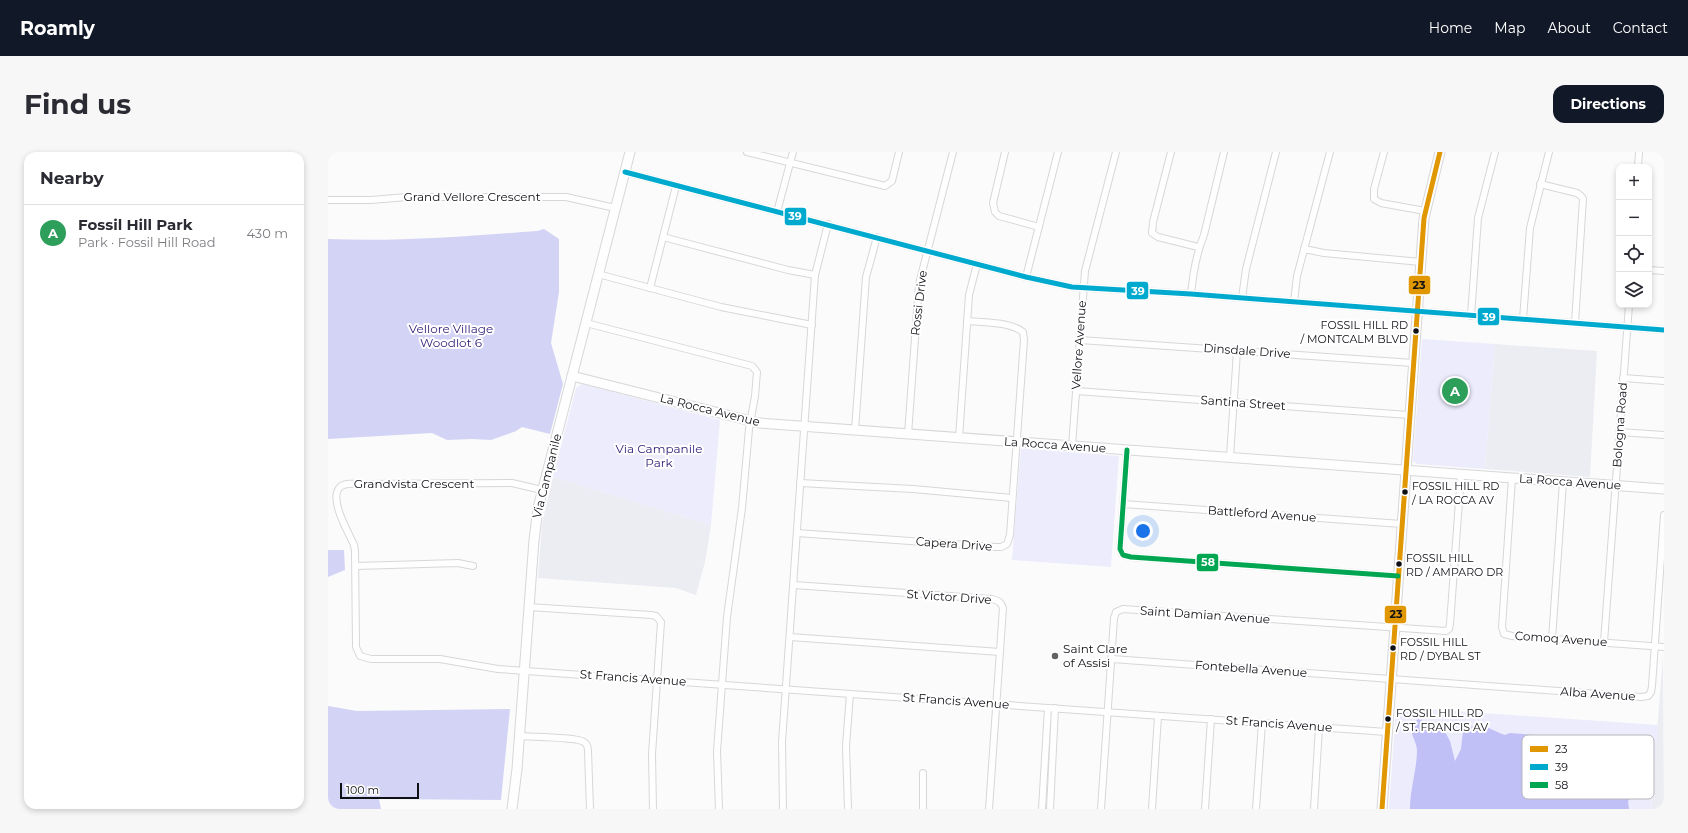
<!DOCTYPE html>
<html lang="en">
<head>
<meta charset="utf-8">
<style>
  :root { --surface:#fff; --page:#f7f7f7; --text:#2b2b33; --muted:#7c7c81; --line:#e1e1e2; --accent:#111827 }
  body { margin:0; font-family:Montserrat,sans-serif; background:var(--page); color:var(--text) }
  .controls { position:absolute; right:12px; top:12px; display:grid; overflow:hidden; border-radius:8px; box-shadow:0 2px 6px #0003 }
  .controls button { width:36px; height:36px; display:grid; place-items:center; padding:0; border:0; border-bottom:1px solid var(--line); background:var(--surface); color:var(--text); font:20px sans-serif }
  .scale { position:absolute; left:12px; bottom:10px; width:79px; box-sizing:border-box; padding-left:4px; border:2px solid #0f0f16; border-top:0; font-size:11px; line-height:14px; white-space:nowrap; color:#0f0f16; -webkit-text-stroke:3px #fff; paint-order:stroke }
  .you { position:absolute; left:815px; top:379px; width:14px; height:14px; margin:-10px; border:3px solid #fff; border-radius:50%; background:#1a73e8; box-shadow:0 0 0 6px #1a73e833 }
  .badge { display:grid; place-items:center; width:26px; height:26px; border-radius:50%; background:var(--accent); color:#fff; font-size:13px; font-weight:700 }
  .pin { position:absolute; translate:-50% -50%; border:2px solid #fff; box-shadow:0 1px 4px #0006 }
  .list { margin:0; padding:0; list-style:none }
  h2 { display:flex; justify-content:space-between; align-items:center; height:52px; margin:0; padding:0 16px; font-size:17px }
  h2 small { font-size:13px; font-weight:400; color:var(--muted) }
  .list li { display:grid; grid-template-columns:26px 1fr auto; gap:12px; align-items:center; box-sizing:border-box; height:56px; padding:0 16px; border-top:1px solid var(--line) }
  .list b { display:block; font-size:15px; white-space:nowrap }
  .list p { margin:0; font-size:13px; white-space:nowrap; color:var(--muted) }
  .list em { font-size:13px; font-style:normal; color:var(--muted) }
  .icon { flex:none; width:22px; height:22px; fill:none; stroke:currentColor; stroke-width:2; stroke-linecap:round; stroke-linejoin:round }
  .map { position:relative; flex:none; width:1336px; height:657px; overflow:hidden; border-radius:12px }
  header { display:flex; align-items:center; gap:24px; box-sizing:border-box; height:56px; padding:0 20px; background:var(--accent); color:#fff }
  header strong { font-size:19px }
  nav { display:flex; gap:22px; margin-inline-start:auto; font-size:14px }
  .intro { display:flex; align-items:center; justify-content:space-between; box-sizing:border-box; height:96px; padding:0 24px }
  h1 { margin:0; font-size:28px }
  .button { padding:10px 18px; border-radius:12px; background:var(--accent); color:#fff; font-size:14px; font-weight:700 }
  main { display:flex; gap:24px; padding:0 24px }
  aside { flex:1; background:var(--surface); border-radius:12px; box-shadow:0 2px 6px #0003 }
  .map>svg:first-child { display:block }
  .built { fill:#ecedf3 }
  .green { fill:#ececfd }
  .forest { fill:#d3d3f6 }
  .water { fill:#c0bff6 }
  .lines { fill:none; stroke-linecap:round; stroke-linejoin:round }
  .street-casing { stroke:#d7d7da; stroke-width:8 }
  .secondary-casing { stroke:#d7d7da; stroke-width:11 }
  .street { stroke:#fefefe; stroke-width:6 }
  .secondary { stroke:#fefefe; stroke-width:9 }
  .bus-1-casing { stroke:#fff; stroke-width:8 }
  .bus-2-casing { stroke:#fff; stroke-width:8 }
  .bus-3-casing { stroke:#fff; stroke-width:8 }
  .bus-1 { stroke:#e09702; stroke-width:5 }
  .bus-2 { stroke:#00a9ce; stroke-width:5 }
  .bus-3 { stroke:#00a651; stroke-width:5 }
  .bus-dot { fill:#0f0f16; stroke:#fff; stroke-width:1.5 }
  .poi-dot { fill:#626266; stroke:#fff; stroke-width:1.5 }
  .labels { text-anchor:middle; stroke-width:4; stroke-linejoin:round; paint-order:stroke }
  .bus-label { font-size:11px; fill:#0f0f16; stroke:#fff; text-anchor:start }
  .street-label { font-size:12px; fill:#0f0f16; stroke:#fff }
  .park-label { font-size:12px; fill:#2f1c76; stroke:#fff }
  .poi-label { font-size:12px; fill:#0f0f16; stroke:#fff; text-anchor:start }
  .key { fill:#fff; stroke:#b7b7b9; stroke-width:1 }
  .key-label { font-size:11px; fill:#0f0f16 }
  .line-badge { stroke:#fff; stroke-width:1.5 }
  .badge-label { font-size:11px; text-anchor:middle; font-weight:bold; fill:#fff }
  .pale-badge-label { font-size:11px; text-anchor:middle; font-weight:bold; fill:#111 }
</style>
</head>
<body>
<header>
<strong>Roamly</strong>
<nav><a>Home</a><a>Map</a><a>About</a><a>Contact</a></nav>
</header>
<div class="intro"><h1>Find us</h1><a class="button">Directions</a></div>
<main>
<aside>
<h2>Nearby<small></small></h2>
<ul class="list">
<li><span class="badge" style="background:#2e9e5b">A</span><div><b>Fossil Hill Park</b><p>Park · Fossil Hill Road</p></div><em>430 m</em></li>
</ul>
</aside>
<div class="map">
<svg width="1336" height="657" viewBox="0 0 1336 657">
  <rect width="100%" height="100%" fill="#fbfbfb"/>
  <!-- built -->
  <g class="built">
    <polygon points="1167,192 1269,199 1262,325 1157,317"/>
    <polygon points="225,325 383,373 377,410 368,443 348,436 210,426 214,372"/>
    <polygon points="1335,503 1336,657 1323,657"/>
  </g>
  <!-- green -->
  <g class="green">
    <polygon points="1094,187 1167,192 1157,317 1089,312 1085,309"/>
    <polygon points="254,232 392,268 383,373 225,325 248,236"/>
    <polygon points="693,296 791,304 783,415 684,408"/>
    <polygon points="1068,555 1330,573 1323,657 1061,657"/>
  </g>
  <!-- forest -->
  <g class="forest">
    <path d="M216,77l15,10v53l-8,51 12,41 -13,50 -28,-7 -6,4 -25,9 -19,-1 -25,1 -15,-7 -104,6v-200c70,3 140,-3 209,-8z"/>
    <polygon points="0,398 16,398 17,418 0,425"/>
    <polygon points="0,554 29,559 182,557 173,648 51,647 53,657 0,657"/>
  </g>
  <!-- water -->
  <path class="water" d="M1090,567l26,11 6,11 5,20 6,-12 2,-19c20,-10 24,-1 42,5l5,-2 36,3 19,6 8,-5 34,7 20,-6h6l8,6 -10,25 -5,4v2l2,2 5,-1c1,7 -3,14 0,20l-5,5 1,8h-219c0,-20 7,-40 7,-59 -1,-13 -12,-18 1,-31z"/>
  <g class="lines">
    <!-- street casing -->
    <g class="street-casing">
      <g id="street">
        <polyline points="419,0 557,34 564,29 571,0"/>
        <polyline points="677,0 665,51 667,60 671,64 711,75"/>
        <polyline points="843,0 825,70 824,81 830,85 870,95"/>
        <polyline points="1056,0 1046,37 1046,47 1053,51 1097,59"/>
        <polyline points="1310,15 1311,0"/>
        <polyline points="297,20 698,125 744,135 863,142 1336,178"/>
        <polyline points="1212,32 1249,41 1253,44 1255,47 1247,171"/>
        <polyline points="0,48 43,48 79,45 238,45 287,56"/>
        <polyline points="449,60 465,0"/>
        <polyline points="335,85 460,118 487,123"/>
        <polyline points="976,97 996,101 1093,110"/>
        <polyline points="1321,118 1336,119"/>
        <polyline points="270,122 393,155 484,173"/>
        <polyline points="698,125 730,0"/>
        <polyline points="322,136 348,34"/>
        <path d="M863,142c2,-20 5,-40 13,-59l20,-83"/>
        <polyline points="914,146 918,117 948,0"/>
        <polyline points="966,150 969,124 1002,0"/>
        <polyline points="1143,164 1150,66 1167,0"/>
        <polyline points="1195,167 1202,76 1221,0"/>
        <polyline points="258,171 424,214 429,220 427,244 421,277 414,356 399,465 389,599 391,657"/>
        <polyline points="752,188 1085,211"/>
        <polyline points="1295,226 1336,229"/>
        <polyline points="748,239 1081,263"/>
        <polyline points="527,278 538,125 549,85"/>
        <polyline points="1291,280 1336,283"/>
        <polyline points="580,282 591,132 625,0"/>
        <polyline points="631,286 641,143 649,112"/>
        <polyline points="744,294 757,119 788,0"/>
        <polyline points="799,298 792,397 795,403 803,405 1070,424"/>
        <polyline points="902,305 909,199"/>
        <polyline points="1184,326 1174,475 1176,482 1184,484 1336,495"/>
        <polyline points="472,331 585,337 684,346"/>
        <path d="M214,338l-30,-7 -147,1c-7,0 -20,-2 -25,3 -12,12 9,46 14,58l1,6 1,96 4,9 11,3h69l58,10 889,63"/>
        <polyline points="795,352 1074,372"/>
        <path d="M469,381l198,14h6l6,-3 3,-9 14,-195 -1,-8c-12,-10 -41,-10 -56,-11"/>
        <polyline points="28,414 130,411 145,414"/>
        <path d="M466,433l198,14c7,2 9,3 11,9l-14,201"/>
        <polyline points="201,455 323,463 328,464 333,470 324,602 325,657"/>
        <polyline points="462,485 672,500"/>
        <polyline points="1224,487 1235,330"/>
        <polyline points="1276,490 1301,153"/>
        <polyline points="784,507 1313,545 1320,544 1323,540 1324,534 1336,363"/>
        <path d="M192,584c11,1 58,1 64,6 3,2 4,5 4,9l2,58"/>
        <polyline points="595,621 595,657"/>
        <polyline points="455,657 454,590 487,123 500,72"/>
        <polyline points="520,657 518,594 522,542"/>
        <polyline points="714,657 720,556"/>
        <polyline points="722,657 727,556"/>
        <polyline points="773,657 786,466 788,460 795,457 1118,479 1121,477 1122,472 1133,322"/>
        <polyline points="824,657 830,564"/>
        <polyline points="877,657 883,567"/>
        <polyline points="928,657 934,571"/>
        <polyline points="986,657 991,575"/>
      </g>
    </g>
    <!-- secondary casing -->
    <g class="secondary-casing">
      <g id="secondary">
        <polyline points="244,224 431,271 1336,337"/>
        <polyline points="184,657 189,617 206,388 210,356 302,0"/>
        <polyline points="1054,657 1096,66 1112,0"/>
      </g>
    </g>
    <!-- street -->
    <use href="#street" class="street"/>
    <!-- secondary -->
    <use href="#secondary" class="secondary"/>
    <!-- bus-1 casing -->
    <g class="bus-1-casing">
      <polyline id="bus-1" points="1054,657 1096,66 1112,0"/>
    </g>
    <!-- bus-2 casing -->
    <g class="bus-2-casing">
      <polyline id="bus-2" points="297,20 698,125 744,135 863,142 1336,178"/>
    </g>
    <!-- bus-3 casing -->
    <g class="bus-3-casing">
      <polyline id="bus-3" points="799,298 792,397 795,403 803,405 1070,424"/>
    </g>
    <!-- bus-1 -->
    <use href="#bus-1" class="bus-1"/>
    <!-- bus-2 -->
    <use href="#bus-2" class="bus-2"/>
    <!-- bus-3 -->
    <use href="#bus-3" class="bus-3"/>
  </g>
  <!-- markers -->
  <g class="bus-dot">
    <circle cx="1088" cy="179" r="3.5"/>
    <circle cx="1077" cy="340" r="3.5"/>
    <circle cx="1071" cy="412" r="3.5"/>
    <circle cx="1065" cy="496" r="3.5"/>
    <circle cx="1060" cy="567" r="3.5"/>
  </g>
  <circle class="poi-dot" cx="727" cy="504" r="4"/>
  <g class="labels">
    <!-- bus labels -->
    <g class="bus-label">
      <text x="1080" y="177" text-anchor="end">FOSSIL HILL RD<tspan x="1080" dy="14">/ MONTCALM BLVD</tspan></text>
      <text x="1084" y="338">FOSSIL HILL RD<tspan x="1084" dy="14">/ LA ROCCA AV</tspan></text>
      <text x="1078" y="410">FOSSIL HILL<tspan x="1078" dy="14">RD / AMPARO DR</tspan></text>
      <text x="1072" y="494">FOSSIL HILL<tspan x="1072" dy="14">RD / DYBAL ST</tspan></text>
      <text x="1068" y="565">FOSSIL HILL RD<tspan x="1068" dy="14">/ ST. FRANCIS AV</tspan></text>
    </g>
    <!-- street labels -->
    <g class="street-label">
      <text x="144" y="49">Grand Vellore Crescent</text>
      <text transform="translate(591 151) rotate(-83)" y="4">Rossi Drive</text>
      <text transform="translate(751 193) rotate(-86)" y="4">Vellore Avenue</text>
      <text transform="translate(919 199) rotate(4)" y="4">Dinsdale Drive</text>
      <text transform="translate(915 251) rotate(4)" y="4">Santina Street</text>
      <text transform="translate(382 258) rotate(14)" y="4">La Rocca Avenue</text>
      <text transform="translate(1292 273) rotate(-86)" y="4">Bologna Road</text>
      <text transform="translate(727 293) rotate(4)" y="4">La Rocca Avenue</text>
      <text transform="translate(219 324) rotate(-76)" y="4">Via Campanile</text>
      <text transform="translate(1242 330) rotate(4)" y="4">La Rocca Avenue</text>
      <text x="86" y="336">Grandvista Crescent</text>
      <text transform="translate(934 362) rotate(4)" y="4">Battleford Avenue</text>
      <text transform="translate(626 392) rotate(4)" y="4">Capera Drive</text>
      <text transform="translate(621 445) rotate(4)" y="4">St Victor Drive</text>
      <text transform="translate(877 463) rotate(4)" y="4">Saint Damian Avenue</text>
      <text transform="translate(1233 487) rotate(4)" y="4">Comoq Avenue</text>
      <text transform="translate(923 517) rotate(4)" y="4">Fontebella Avenue</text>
      <text transform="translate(305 526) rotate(4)" y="4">St Francis Avenue</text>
      <text transform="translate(1270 542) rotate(4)" y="4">Alba Avenue</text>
      <text transform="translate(628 549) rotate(4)" y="4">St Francis Avenue</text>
      <text transform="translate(951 572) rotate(4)" y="4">St Francis Avenue</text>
    </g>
    <!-- park labels -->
    <g class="park-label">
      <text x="123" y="181">Vellore Village<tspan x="123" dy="14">Woodlot 6</tspan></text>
      <text x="331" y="301">Via Campanile<tspan x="331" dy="14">Park</tspan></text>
    </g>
    <!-- poi labels -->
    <g class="poi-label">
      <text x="735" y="501">Saint Clare<tspan x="735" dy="14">of Assisi</tspan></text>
    </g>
  </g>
  <!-- legend -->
  <rect x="1194" y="583" width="132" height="64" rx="6" class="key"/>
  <rect x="1202" y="594" width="18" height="6" fill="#e09702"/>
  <rect x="1202" y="612" width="18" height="6" fill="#00a9ce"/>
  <rect x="1202" y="630" width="18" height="6" fill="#00a651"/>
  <g class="key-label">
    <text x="1227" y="601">23</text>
    <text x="1227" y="619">39</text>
    <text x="1227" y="637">58</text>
  </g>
  <g class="line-badge">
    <rect x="456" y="55" width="23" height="19" rx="4" fill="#00a9ce"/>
    <rect x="1080" y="123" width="23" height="20" rx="4" fill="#e09702"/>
    <rect x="798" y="129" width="23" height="19" rx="4" fill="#00a9ce"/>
    <rect x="1149" y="155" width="23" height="19" rx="4" fill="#00a9ce"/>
    <rect x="868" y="401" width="23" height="19" rx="4" fill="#00a651"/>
    <rect x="1056" y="453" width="23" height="19" rx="4" fill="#e09702"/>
  </g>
  <g class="badge-label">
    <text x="467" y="68">39</text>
    <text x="810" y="143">39</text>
    <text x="1161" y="169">39</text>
    <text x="880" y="414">58</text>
  </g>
  <g class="pale-badge-label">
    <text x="1091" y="137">23</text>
    <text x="1068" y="466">23</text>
  </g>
</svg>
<div class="controls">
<button>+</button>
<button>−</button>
<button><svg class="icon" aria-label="locate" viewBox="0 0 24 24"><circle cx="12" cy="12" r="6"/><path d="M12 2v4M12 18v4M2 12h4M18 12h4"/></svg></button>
<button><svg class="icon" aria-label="layers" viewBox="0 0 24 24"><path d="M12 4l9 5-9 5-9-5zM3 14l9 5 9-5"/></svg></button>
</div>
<div class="scale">100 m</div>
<div class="you"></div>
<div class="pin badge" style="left:1127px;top:239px;background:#2e9e5b">A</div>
</div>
</main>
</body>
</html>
